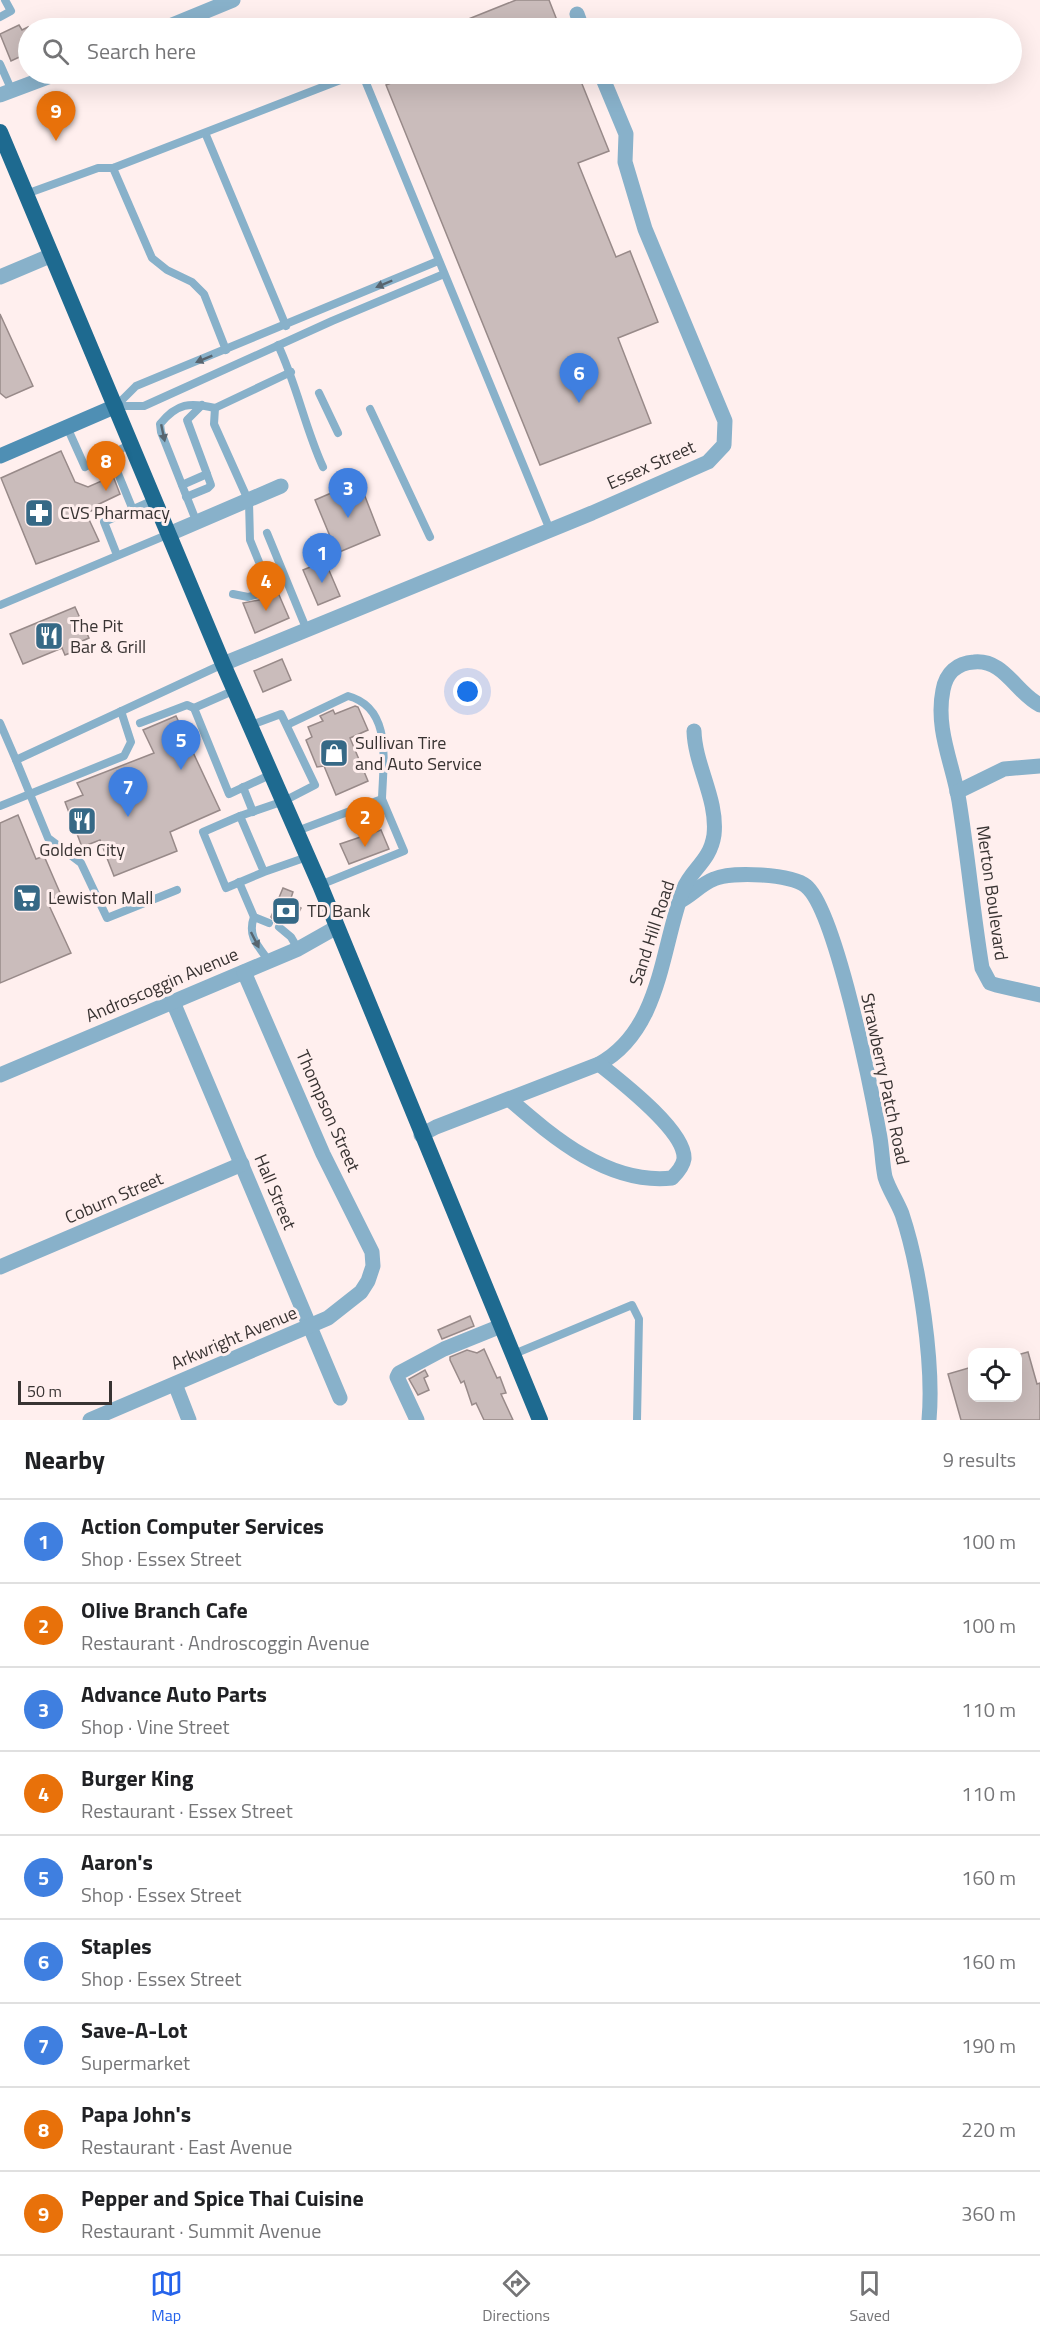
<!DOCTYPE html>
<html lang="en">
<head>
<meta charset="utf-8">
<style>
  :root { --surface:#fff; --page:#f2f2f2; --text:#202124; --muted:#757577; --line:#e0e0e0; --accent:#2563eb }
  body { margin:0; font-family:"Titillium Web",sans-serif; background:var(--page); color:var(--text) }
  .controls { position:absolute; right:18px; bottom:18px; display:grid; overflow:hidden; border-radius:12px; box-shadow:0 6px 24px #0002 }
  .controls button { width:54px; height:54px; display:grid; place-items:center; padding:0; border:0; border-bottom:2px solid var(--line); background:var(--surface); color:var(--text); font:30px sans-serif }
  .scale { position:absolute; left:18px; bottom:15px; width:94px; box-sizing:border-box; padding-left:6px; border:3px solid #383332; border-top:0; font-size:16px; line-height:21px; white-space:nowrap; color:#383332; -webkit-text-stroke:4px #ffefee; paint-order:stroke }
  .you { position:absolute; left:468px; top:692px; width:21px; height:21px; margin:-15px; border:4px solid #fff; border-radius:50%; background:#1a73e8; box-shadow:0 0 0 9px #1a73e833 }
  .badge { display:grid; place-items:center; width:39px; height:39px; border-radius:50%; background:var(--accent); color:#fff; font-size:20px; font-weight:700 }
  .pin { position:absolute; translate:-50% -50px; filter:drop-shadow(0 2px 3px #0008) }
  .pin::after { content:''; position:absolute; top:32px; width:21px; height:18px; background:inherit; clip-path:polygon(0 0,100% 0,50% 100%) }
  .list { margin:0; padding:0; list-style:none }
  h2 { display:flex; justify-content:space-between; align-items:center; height:78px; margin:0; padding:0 24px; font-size:26px }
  h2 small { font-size:20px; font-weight:400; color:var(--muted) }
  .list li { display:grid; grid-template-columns:39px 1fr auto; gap:18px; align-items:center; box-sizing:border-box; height:84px; padding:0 24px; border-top:2px solid var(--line) }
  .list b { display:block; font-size:22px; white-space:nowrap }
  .list p { margin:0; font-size:20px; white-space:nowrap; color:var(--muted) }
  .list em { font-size:20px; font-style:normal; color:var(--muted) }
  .icon { flex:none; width:33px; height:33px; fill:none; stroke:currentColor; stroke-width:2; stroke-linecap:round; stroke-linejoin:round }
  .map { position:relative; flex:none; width:1040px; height:1420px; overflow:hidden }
  .search { position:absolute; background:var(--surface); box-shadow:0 6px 24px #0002; left:18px; right:18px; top:18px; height:66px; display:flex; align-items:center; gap:15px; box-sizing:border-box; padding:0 21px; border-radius:33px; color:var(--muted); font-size:22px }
  .sheet { height:834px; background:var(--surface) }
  nav { display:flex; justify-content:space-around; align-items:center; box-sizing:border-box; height:84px; border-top:2px solid var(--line); background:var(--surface); font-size:16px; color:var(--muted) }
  nav a { display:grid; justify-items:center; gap:3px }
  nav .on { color:var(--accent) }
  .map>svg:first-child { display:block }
  .building { fill:#cabcbb; stroke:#988a89; stroke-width:1.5 }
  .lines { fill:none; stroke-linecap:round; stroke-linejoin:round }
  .service { stroke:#88b1ca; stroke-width:8 }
  .minor { stroke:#88b1ca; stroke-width:15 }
  .secondary { stroke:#4f8fb4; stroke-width:15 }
  .trunk { stroke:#1e6a90; stroke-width:16 }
  .oneway { fill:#58656f }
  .labels { text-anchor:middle; stroke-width:6; stroke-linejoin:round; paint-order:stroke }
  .street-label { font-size:18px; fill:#383332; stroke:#ffefee }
  .poi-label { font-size:18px; fill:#383332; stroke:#ffefee; text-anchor:start }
</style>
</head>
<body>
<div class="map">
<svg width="1040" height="1420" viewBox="0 0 1040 1420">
  <rect width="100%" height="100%" fill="#ffefee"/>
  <!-- building -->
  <g class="building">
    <polygon points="516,0 549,0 560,28 446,28"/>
    <polygon points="19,25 22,30 28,27 28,53 11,61 0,34"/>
    <polygon points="414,74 578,74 609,151 578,163 616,257 630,251 658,322 618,338 651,423 540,465 386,85"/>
    <polygon points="0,314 33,386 6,398 0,393"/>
    <polygon points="61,451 75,482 88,487 113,476 120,494 95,506 96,509 86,513 99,541 36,564 1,478"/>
    <polygon points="359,481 380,535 337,553 315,500"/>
    <polygon points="325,561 340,596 318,605 303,570"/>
    <polygon points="276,588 289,618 255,633 243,603 264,599 269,591"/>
    <polygon points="75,607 89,638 73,645 75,651 65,655 62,648 23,664 10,634"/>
    <polygon points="282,659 291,680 263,692 254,671"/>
    <polygon points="355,706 358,707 368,730 350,738 368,781 336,795 324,766 317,767 306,740 312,737 308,727 323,721 320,716 333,710 335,714"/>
    <polygon points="176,716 220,810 170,832 177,851 114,876 100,840 82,847 65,802 83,795 77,783 154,753 143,730"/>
    <polygon points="18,815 36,859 44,856 61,895 47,901 71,953 0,983 0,823"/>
    <polygon points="381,830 389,849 349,864 340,844"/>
    <polygon points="283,888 293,892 291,898 294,904 301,908 296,918 284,912 281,921 275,923 271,917"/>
    <polygon points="470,1316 474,1326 442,1339 438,1330"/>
    <polygon points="484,1349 497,1378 500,1377 506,1393 501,1394 513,1420 484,1420 476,1403 472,1405 464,1381 461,1383 450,1360 450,1357 467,1350 477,1353"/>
    <polygon points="1028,1352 1037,1384 1040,1383 1040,1420 961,1420 948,1374 972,1367 972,1398 1017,1398 1017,1355"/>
    <polygon points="425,1370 428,1376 424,1378 429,1390 418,1395 409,1379"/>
  </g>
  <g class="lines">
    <!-- service -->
    <g class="service">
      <polyline points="0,17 11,11 5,0"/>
      <polyline points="0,64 12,91"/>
      <polyline points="206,135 286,326"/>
      <polyline points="113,168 152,258 167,270 192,282 204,294 226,350"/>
      <polyline points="26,194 98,168 113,168 356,74 364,78 550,530"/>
      <path d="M278,345c19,40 27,83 45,122"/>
      <polyline points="319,393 338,433"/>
      <polyline points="116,406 144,406 332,321 444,274"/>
      <polyline points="116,406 136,386 438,261"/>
      <polyline points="370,409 430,537"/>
      <polyline points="67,427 85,467 131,444"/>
      <polyline points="110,454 133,510"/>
      <polyline points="182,485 207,474 187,420 202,405"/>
      <polyline points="186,497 208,488 211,485 207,474"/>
      <path d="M197,523l-36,-91 -1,-8c17,-21 30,-22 55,-16"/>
      <polyline points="267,533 306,628"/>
      <polyline points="117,555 104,522 154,500"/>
      <polyline points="233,594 248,597 262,593 266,579 250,540 249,502 214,424 215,408 291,372"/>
      <polyline points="0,605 169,534"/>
      <polyline points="235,690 194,708 229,794 272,774"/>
      <polyline points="0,723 16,760"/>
      <polyline points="140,723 187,705 194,708"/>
      <path d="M287,725l61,-29c45,12 35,67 34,103"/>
      <polyline points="243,787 253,812"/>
      <polyline points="0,806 124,756 131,742 121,711"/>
      <polyline points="240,816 284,801 315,785 281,714 251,725"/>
      <polyline points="297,831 382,799 404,851 320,885"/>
      <polyline points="264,872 226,888 203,832 240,816 264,872 307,857"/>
      <polyline points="239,882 254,917 269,923"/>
      <polyline points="177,890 107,918 81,863 48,838 16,760 223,664"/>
      <path d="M254,917c-7,19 4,29 15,44"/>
      <polyline points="279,927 291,937 298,949"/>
      <polyline points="514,1354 632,1305 639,1319 637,1420"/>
    </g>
    <!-- minor -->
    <g class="minor">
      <polyline points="577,14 582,28"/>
      <polyline points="165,28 233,0"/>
      <polyline points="0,95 56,74"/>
      <polyline points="0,277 52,255"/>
      <polyline points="169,534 281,486"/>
      <polyline points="223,664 592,513 708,462 724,445 725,421 645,229 625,162 626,134 601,74"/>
      <path d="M1040,705c-24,-12 -36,-46 -66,-43 -17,1 -28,11 -31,28 -8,39 10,74 16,111 9,56 14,112 23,167l8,15 6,2 44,10"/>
      <polyline points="957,792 1004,769 1040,766"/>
      <path d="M680,901c12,-6 21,-17 34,-22 18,-8 78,-5 92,7 29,23 65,201 73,246 3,14 3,30 6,45 4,13 12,24 17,37 18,54 32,150 27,206"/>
      <polyline points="173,1002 340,1398"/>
      <path d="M599,1064c62,-34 62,-115 84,-174 8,-21 27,-28 31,-55 4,-36 -19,-69 -20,-104"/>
      <polyline points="0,1075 298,949 337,927"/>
      <path d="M421,1135l15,-8 163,-63c20,16 87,67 85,95 -1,7 -7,14 -12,19 -63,7 -118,-40 -163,-79"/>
      <polyline points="0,1267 242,1164"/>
      <polyline points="175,1384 189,1420"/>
      <polyline points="90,1420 328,1318 361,1292 368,1281 373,1266 372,1252 323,1154 244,972"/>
      <polyline points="417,1420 397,1377 399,1373 444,1349 501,1326"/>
    </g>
    <!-- secondary -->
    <polyline class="secondary" points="0,456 116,406"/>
    <!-- trunk -->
    <polyline class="trunk" points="0,132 223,664 320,885 540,1420"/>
  </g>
  <!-- one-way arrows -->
  <defs><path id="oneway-solid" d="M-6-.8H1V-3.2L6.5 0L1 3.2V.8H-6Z" transform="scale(1.5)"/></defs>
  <g class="oneway">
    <use href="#oneway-solid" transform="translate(384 284) rotate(157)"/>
    <use href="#oneway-solid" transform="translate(204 359) rotate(158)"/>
    <use href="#oneway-solid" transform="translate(163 433) rotate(78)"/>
    <use href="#oneway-solid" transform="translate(255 940) rotate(63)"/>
  </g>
  <!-- icons -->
  <defs>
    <g id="pharmacy-square" transform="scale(1.5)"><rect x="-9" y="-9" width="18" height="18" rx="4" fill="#366986" stroke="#ffefee"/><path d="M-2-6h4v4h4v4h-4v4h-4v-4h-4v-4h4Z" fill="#fff"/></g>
    <g id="restaurant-square" transform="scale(1.5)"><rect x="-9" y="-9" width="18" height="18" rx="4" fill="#366986" stroke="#ffefee"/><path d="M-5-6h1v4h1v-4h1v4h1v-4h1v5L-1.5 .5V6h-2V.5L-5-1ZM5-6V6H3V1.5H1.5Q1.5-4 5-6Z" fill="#fff"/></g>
    <g id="shop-square" transform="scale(1.5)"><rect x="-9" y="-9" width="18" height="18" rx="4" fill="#366986" stroke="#ffefee"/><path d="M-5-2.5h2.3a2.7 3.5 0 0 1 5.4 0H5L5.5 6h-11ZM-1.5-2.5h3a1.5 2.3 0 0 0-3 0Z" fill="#fff"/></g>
    <g id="supermarket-square" transform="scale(1.5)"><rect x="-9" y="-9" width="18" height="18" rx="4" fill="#366986" stroke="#ffefee"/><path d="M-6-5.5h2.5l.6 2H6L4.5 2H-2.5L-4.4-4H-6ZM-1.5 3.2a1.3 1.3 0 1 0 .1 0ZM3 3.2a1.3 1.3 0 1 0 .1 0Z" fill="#fff"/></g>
    <g id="bank-square" transform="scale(1.5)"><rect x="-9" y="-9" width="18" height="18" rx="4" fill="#366986" stroke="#ffefee"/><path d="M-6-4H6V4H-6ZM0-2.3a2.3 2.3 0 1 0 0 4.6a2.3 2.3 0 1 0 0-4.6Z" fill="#fff"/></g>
  </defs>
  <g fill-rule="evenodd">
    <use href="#pharmacy-square" x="39" y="513"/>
    <use href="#restaurant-square" x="49" y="636"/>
    <use href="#shop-square" x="334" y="753"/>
    <use href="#restaurant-square" x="82" y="821"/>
    <use href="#supermarket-square" x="27" y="898"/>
    <use href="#bank-square" x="286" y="911"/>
  </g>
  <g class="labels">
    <!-- street labels -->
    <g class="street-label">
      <text transform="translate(651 465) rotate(-24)" y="6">Essex Street</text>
      <text transform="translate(992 893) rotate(82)" y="6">Merton Boulevard</text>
      <text transform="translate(652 933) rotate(-72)" y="6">Sand Hill Road</text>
      <text transform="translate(162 985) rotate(-23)" y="6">Androscoggin Avenue</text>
      <text transform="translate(885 1079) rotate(78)" y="6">Strawberry Patch Road</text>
      <text transform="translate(328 1111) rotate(66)" y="6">Thompson Street</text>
      <text transform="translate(275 1192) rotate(67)" y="6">Hall Street</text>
      <text transform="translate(114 1198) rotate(-23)" y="6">Coburn Street</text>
      <text transform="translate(234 1338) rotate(-23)" y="6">Arkwright Avenue</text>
    </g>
    <!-- poi labels -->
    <g class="poi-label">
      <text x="60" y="519">CVS Pharmacy</text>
      <text x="70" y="632">The Pit<tspan x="70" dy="21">Bar &amp; Grill</tspan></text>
      <text x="355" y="749">Sullivan Tire<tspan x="355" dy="21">and Auto Service</tspan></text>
      <text x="82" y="856" text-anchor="middle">Golden City</text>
      <text x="48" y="904">Lewiston Mall</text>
      <text x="307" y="917">TD Bank</text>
    </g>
  </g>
</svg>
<div class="controls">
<button><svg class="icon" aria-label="locate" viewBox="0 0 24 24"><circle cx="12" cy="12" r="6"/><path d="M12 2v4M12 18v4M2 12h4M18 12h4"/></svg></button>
</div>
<div class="scale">50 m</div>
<div class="you"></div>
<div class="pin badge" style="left:322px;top:583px;background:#3f7fe0">1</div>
<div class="pin badge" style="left:365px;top:847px;background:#e8710a">2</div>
<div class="pin badge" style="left:348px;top:518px;background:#3f7fe0">3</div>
<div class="pin badge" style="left:266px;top:611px;background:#e8710a">4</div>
<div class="pin badge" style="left:181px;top:770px;background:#3f7fe0">5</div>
<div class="pin badge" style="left:579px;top:403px;background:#3f7fe0">6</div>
<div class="pin badge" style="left:128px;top:817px;background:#3f7fe0">7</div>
<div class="pin badge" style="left:106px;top:491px;background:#e8710a">8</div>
<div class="pin badge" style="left:56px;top:141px;background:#e8710a">9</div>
<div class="search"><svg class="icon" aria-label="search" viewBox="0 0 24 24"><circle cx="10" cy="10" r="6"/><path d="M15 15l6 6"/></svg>Search here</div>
</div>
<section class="sheet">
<h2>Nearby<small>9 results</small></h2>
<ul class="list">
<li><span class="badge" style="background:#3f7fe0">1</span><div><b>Action Computer Services</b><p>Shop · Essex Street</p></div><em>100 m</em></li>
<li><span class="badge" style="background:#e8710a">2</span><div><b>Olive Branch Cafe</b><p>Restaurant · Androscoggin Avenue</p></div><em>100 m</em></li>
<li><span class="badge" style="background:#3f7fe0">3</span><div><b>Advance Auto Parts</b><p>Shop · Vine Street</p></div><em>110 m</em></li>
<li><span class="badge" style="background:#e8710a">4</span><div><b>Burger King</b><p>Restaurant · Essex Street</p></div><em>110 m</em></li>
<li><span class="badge" style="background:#3f7fe0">5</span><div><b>Aaron's</b><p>Shop · Essex Street</p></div><em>160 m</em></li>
<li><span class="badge" style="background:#3f7fe0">6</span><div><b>Staples</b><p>Shop · Essex Street</p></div><em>160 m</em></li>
<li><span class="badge" style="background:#3f7fe0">7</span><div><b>Save-A-Lot</b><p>Supermarket</p></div><em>190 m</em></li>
<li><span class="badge" style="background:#e8710a">8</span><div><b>Papa John's</b><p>Restaurant · East Avenue</p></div><em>220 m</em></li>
<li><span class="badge" style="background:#e8710a">9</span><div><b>Pepper and Spice Thai Cuisine</b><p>Restaurant · Summit Avenue</p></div><em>360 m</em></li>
</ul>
</section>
<nav>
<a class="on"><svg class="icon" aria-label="map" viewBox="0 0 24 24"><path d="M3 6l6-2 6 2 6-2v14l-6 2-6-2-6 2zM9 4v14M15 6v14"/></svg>Map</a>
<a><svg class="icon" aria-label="directions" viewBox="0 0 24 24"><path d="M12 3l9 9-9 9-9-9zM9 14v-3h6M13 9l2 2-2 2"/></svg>Directions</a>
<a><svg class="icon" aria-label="saved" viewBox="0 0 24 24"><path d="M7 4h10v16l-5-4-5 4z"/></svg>Saved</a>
</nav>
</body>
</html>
